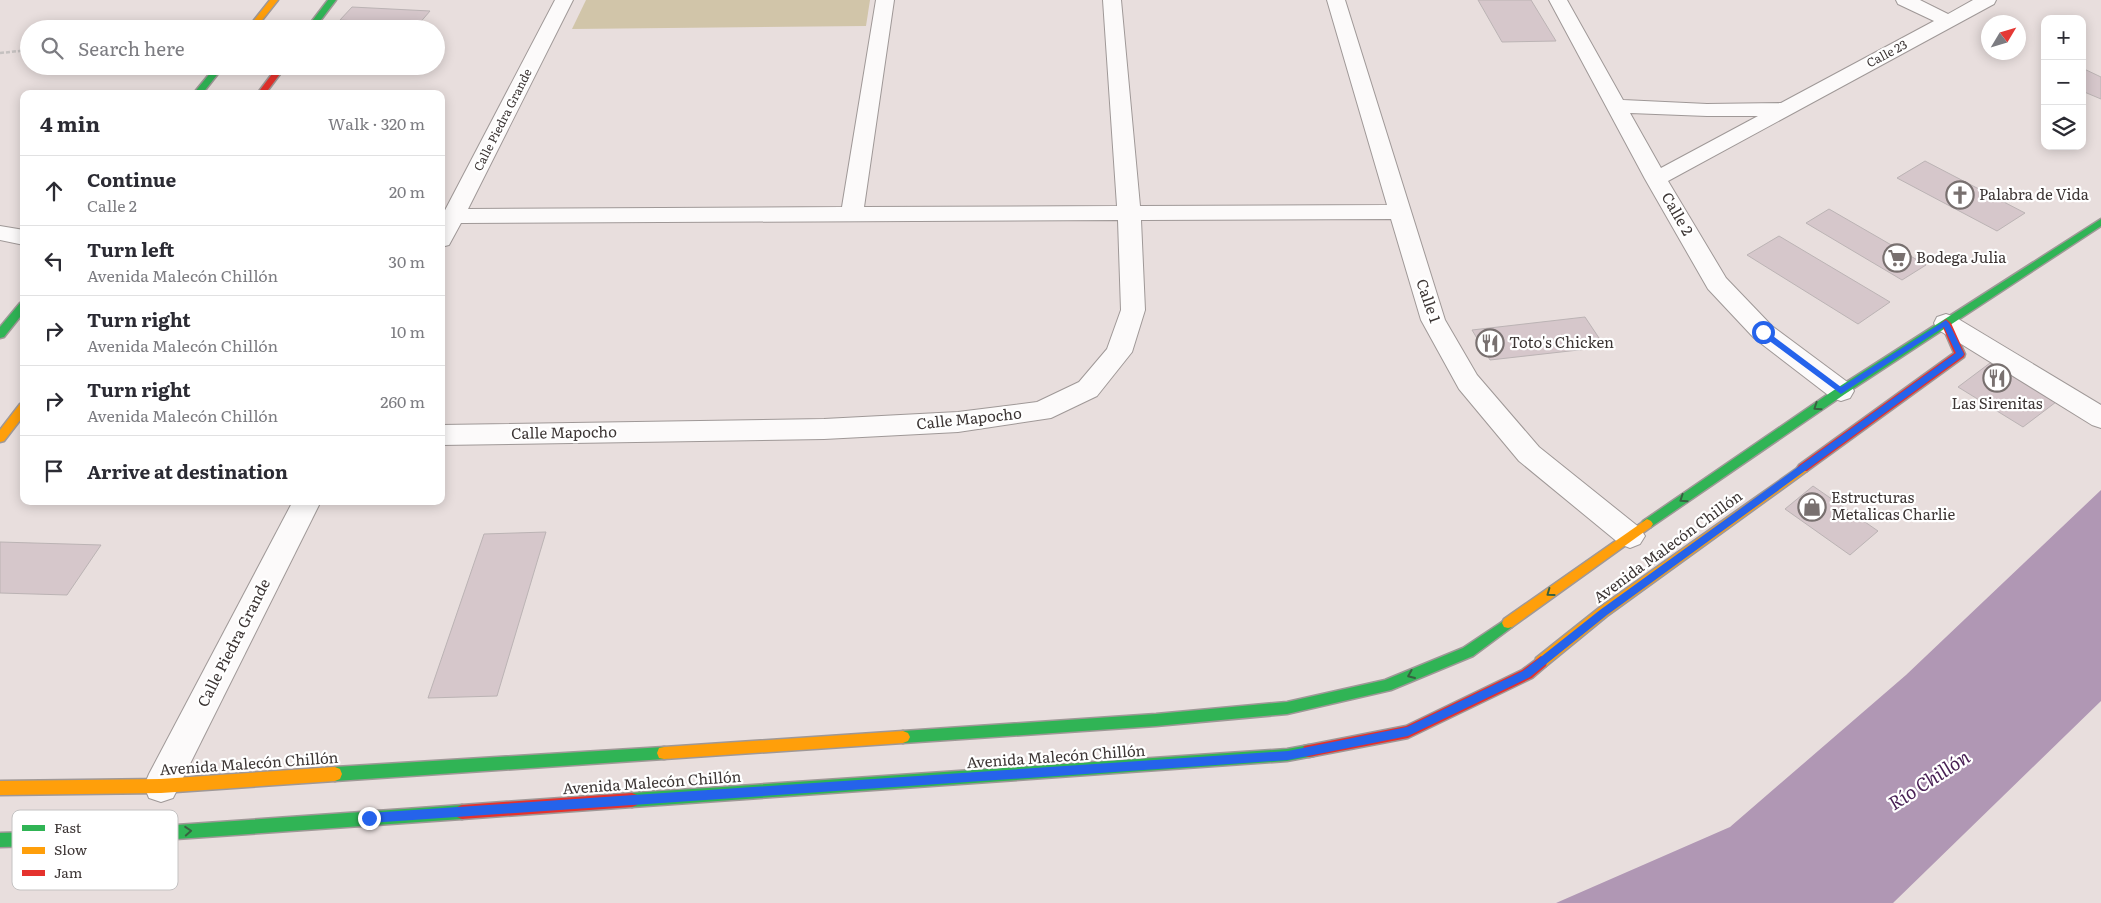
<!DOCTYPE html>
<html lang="en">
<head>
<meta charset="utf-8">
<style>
  :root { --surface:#fff; --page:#f2f2f3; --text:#2b2b33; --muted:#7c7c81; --line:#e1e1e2 }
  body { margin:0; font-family:Literata,serif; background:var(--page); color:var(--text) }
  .controls { position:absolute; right:15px; top:15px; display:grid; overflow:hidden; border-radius:10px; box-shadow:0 2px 12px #0003 }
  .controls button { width:45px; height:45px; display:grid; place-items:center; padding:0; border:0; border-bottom:1px solid var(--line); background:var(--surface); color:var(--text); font:25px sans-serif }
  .compass { position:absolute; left:1981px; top:15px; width:45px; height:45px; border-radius:50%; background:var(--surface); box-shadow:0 2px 12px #0003; rotate:52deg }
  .stop { position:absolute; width:15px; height:15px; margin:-11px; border:4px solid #2563eb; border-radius:50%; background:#fff }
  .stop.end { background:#2563eb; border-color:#fff; box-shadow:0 1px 5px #0008 }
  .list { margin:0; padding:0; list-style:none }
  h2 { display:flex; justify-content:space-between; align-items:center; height:65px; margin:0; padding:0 20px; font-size:21px }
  h2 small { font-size:16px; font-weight:400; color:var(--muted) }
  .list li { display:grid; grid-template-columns:32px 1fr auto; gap:15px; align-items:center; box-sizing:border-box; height:70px; padding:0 20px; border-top:1px solid var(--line) }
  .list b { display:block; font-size:19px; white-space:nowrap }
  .list p { margin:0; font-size:16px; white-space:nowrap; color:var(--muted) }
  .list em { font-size:16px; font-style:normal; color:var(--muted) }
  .icon { flex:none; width:28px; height:28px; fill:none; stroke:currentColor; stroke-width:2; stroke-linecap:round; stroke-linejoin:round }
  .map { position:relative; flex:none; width:2101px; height:903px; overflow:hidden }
  .search { position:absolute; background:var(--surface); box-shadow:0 2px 12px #0003; left:20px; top:20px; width:425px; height:55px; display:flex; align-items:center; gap:12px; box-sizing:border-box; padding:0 18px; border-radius:28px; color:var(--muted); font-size:19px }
  .panel { position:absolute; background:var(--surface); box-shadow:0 2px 12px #0003; left:20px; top:90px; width:425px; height:415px; border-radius:10px }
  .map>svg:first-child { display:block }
  .green { fill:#d1c5a9 }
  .water { fill:#b097b4 }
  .building { fill:#d6c7cb; stroke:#bbb3b4 }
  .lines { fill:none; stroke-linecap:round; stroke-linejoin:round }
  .street-casing { stroke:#9f9897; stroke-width:2 }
  .fast-casing { stroke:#9f9897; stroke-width:3 }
  .slow-casing { stroke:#9f9897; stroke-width:3 }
  .jam-casing { stroke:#9f9897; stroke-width:3 }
  .path { stroke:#c5c1c0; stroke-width:2.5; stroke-dasharray:4 2; stroke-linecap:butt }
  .street { fill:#fcfafa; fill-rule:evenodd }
  .fast { fill:#30b455; fill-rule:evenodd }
  .slow { fill:#ff9f0a; fill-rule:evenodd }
  .jam { fill:#e5322d; fill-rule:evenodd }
  .oneway { stroke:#386140 }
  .route { fill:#2563eb }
  .labels { text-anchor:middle; stroke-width:4.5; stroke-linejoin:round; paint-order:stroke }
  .far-street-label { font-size:12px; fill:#3c3534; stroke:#fff }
  .poi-label { font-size:15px; fill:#3c3534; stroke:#fff; text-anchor:start }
  .street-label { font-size:15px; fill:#3c3534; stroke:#fff }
  .near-water-label { font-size:19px; font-style:italic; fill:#481f54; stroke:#fff }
  .key { fill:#fff; stroke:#c4c2c2; stroke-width:1 }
  .key-label { font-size:14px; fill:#3c3534 }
</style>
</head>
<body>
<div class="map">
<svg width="2101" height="903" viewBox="0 0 2101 903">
  <rect width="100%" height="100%" fill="#e8dedd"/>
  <!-- green -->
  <polygon class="green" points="586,0 870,0 866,26 572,29"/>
  <!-- water -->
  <polygon class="water" points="2101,490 2101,701 1893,903 1556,903 1730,827 1906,675"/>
  <!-- building -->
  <g class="building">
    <polygon points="1478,0 1531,0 1556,41 1502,42"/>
    <polygon points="352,7 430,11 418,25 340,20"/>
    <polygon points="2082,68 2101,77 2101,99 2082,91"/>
    <polygon points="1925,161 2025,213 1997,231 1897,178"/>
    <polygon points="1829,209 1926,265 1902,280 1806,223"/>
    <polygon points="1779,236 1890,302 1858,324 1747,255"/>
    <polygon points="1585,317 1605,347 1490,360 1472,330"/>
    <polygon points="1990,363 2056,402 2023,427 1958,387"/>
    <polygon points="1813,486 1878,531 1850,555 1785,509"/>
    <polygon points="546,532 497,696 428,698 484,534"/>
    <polygon points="0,542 101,545 67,595 0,593"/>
  </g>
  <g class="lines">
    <!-- street casing -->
    <g class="street-casing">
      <g id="street">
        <polygon points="555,0 573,0 468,209 842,207 876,0 894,0 864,207 1117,206 1103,0 1121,0 1140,206 1387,205 1327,0 1345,0 1445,320 1477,375 1539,447 1640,528 1645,536 1640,544 1630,548 1620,544 1519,461 1459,389 1421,320 1391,219 1141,220 1145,310 1132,352 1097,396 1051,418 958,432 824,439 441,445 441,425 824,419 958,412 1037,402 1079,382 1107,349 1121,310 1118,220 461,223 449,245 441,247 442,216"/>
        <path d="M1549,0h18l56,100 84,4 74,-1 153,-82 -36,-17 -2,-4h24l28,14 25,-14h23l-2,4 -326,177 58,97 46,48 78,58 4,7 -4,7 -9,3 -9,-3 -78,-60 -46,-49 -63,-110zM1630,113l77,3h51l-97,52z"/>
        <polygon points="0,226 24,230 24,245 0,240"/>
        <polygon points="1946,314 1955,317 2101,405 2101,428 2092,425 1937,329 1934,323 1937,317"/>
        <polygon points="293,501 321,501 173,798 161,802 149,798 144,786 149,774"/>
      </g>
    </g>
    <!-- fast casing -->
    <g class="fast-casing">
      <g id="fast">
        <polygon points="328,0 336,0 314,29 306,29"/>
        <polygon points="216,66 224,66 202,94 193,94"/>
        <polygon points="2101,219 2101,226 1845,394 1651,527 1643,527 1641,524 1643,521 1837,388"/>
        <polygon points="24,302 24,312 4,337 0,338 0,327 20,303"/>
        <polygon points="1508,618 1512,619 1514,623 1512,627 1473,656 1391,690 1287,714 1156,726 903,743 898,741 896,737 898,733 903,731 1156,714 1287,702 1385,680 1463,648"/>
        <polygon points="1309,745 1314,746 1316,751 1314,756 1287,761 632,807 627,805 625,800 627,795 632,793 1287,749"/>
        <polygon points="664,747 669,748 671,753 669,758 664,759 335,781 330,779 328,774 330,769 335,767"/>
        <polygon points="462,805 467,807 469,812 467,817 462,819 104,844 0,847 0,833 104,830"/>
      </g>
    </g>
    <!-- slow casing -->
    <g class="slow-casing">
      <g id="slow">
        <polygon points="270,0 278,0 255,29 247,29"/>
        <polygon points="24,403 24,415 4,441 0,442 0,430 20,404"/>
        <polygon points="1803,464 1807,465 1809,468 1807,471 1607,616 1546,666 1541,668 1536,666 1535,662 1536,658 1599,608"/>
        <polygon points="1647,519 1651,521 1653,524 1651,527 1512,627 1508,628 1504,627 1502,623 1504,619"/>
        <polygon points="903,731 908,733 910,737 908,741 903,743 664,759 659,758 657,753 659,748 664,747"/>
        <polygon points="335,767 340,769 342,774 340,779 335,781 161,793 0,795 0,781 161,779"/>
      </g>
    </g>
    <!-- jam casing -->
    <g class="jam-casing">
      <g id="jam">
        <polygon points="278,66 286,66 265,94 257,94"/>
        <polygon points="1946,319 1951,323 1965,354 1964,357 1807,471 1799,471 1797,468 1799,465 1954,353 1941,323"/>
        <polygon points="1541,656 1546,658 1547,662 1546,666 1532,678 1408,738 1309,757 1304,756 1302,751 1304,746 1309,745 1406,726 1522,670"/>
        <polygon points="632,793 637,795 639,800 637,805 632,807 462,819 457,817 455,812 457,807 462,805"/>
      </g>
    </g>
    <!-- path -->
    <g class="path">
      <polyline points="212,29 219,28"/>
      <polyline points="0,53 29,50"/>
    </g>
    <!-- street -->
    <use href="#street" class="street"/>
    <!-- fast -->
    <use href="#fast" class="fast"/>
    <!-- slow -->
    <use href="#slow" class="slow"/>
    <!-- jam -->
    <use href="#jam" class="jam"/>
  </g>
  <!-- one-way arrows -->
  <defs><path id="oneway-chevron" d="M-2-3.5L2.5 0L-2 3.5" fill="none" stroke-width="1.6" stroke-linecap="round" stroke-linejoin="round" transform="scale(1.25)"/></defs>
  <g class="oneway">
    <use href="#oneway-chevron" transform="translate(1817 407) rotate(146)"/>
    <use href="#oneway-chevron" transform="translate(1683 499) rotate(146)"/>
    <use href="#oneway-chevron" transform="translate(1550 593) rotate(144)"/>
    <use href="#oneway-chevron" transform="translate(1411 675) rotate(157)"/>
    <use href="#oneway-chevron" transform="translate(188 831) rotate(-4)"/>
  </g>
  <!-- route -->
  <polygon class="route" points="1946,320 1949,323 1964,354 1963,356 1607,615 1530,677 1408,736 1288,760 369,823 364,818 369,813 1288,751 1407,727 1523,671 1600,610 1956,353 1944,327 1841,394 1760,334 1760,330 1765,330 1841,387"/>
  <!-- icons -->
  <defs>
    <g id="church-ring" transform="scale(1.4375)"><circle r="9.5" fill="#fff" stroke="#78706f" stroke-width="1.5"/><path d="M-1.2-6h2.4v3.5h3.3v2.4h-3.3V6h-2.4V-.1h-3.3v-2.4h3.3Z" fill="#78706f"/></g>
    <g id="supermarket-ring" transform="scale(1.4375)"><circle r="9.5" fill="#fff" stroke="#78706f" stroke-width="1.5"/><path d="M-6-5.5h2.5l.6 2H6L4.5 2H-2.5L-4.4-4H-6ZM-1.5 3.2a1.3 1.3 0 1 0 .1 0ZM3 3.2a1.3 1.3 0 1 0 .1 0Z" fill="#78706f"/></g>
    <g id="restaurant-ring" transform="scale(1.4375)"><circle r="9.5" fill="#fff" stroke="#78706f" stroke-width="1.5"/><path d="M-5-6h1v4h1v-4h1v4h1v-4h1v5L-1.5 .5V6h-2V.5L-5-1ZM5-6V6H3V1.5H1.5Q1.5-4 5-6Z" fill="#78706f"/></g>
    <g id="shop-ring" transform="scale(1.4375)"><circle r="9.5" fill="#fff" stroke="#78706f" stroke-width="1.5"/><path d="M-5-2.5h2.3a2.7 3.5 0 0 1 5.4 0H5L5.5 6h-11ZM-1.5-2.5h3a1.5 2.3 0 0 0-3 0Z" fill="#78706f"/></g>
  </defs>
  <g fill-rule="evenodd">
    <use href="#church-ring" x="1960" y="195"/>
    <use href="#supermarket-ring" x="1897" y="258"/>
    <use href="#restaurant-ring" x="1490" y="343"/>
    <use href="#restaurant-ring" x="1997" y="378"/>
    <use href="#shop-ring" x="1812" y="507"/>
  </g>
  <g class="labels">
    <!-- far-street labels -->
    <g class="far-street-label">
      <text transform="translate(1887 54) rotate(-28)" y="4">Calle 23</text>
      <text transform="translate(503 120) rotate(-63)" y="4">Calle Piedra Grande</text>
    </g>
    <!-- poi labels -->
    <g class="poi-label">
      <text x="1979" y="200">Palabra de Vida</text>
      <text x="1916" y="263">Bodega Julia</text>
      <text x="1509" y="348">Toto's Chicken</text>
      <text x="1997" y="409" text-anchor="middle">Las Sirenitas</text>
      <text x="1831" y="503">Estructuras<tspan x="1831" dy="17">Metalicas Charlie</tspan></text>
    </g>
    <!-- street labels -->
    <g class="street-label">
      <text transform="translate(1677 214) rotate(60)" y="5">Calle 2</text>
      <text transform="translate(1428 301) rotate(71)" y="5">Calle 1</text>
      <text transform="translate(969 419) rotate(-6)" y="5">Calle Mapocho</text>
      <text transform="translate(564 433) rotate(-1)" y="5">Calle Mapocho</text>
      <text transform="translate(1668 547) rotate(-36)" y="5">Avenida Malecón Chillón</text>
      <text transform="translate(234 643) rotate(-63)" y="5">Calle Piedra Grande</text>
      <text transform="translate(1056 757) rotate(-4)" y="5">Avenida Malecón Chillón</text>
      <text transform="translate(249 764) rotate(-4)" y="5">Avenida Malecón Chillón</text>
      <text transform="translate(652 783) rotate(-4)" y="5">Avenida Malecón Chillón</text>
    </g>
    <!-- near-water labels -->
    <g class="near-water-label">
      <text transform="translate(1929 780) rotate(-33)" y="7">Río Chillón</text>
    </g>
  </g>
  <!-- legend -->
  <rect x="12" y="810" width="166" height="80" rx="8" class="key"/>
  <rect x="22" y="825" width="23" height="6" fill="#30b455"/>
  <rect x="22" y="847" width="23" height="7" fill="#ff9f0a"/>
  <rect x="22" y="870" width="23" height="6" fill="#e5322d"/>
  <g class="key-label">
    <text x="54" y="833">Fast</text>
    <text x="54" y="855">Slow</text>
    <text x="54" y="878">Jam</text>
  </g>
</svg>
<div class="controls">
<button>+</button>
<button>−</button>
<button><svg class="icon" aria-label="layers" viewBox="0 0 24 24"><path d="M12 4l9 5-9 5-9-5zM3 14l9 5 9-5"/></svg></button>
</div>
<svg class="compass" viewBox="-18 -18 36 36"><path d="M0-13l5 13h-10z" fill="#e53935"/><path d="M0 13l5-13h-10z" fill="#7c7c81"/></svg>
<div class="stop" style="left:1763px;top:332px"></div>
<div class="stop end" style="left:369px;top:818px"></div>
<div class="search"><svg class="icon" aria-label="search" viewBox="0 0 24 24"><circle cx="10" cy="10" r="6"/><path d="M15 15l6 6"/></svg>Search here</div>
<section class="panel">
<h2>4 min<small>Walk · 320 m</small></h2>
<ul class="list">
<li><svg class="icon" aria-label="ahead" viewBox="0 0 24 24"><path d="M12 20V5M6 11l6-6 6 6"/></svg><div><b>Continue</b><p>Calle 2</p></div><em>20 m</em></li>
<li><svg class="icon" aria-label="left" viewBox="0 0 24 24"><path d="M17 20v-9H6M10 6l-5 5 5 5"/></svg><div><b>Turn left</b><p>Avenida Malecón Chillón</p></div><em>30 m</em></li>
<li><svg class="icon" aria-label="right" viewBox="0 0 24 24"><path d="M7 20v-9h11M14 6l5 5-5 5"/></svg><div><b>Turn right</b><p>Avenida Malecón Chillón</p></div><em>10 m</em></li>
<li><svg class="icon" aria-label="right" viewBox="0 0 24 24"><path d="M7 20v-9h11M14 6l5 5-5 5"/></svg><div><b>Turn right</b><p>Avenida Malecón Chillón</p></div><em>260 m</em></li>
<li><svg class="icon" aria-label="arrive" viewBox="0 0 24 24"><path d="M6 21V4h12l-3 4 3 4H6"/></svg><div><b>Arrive at destination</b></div></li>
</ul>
</section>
</div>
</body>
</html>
